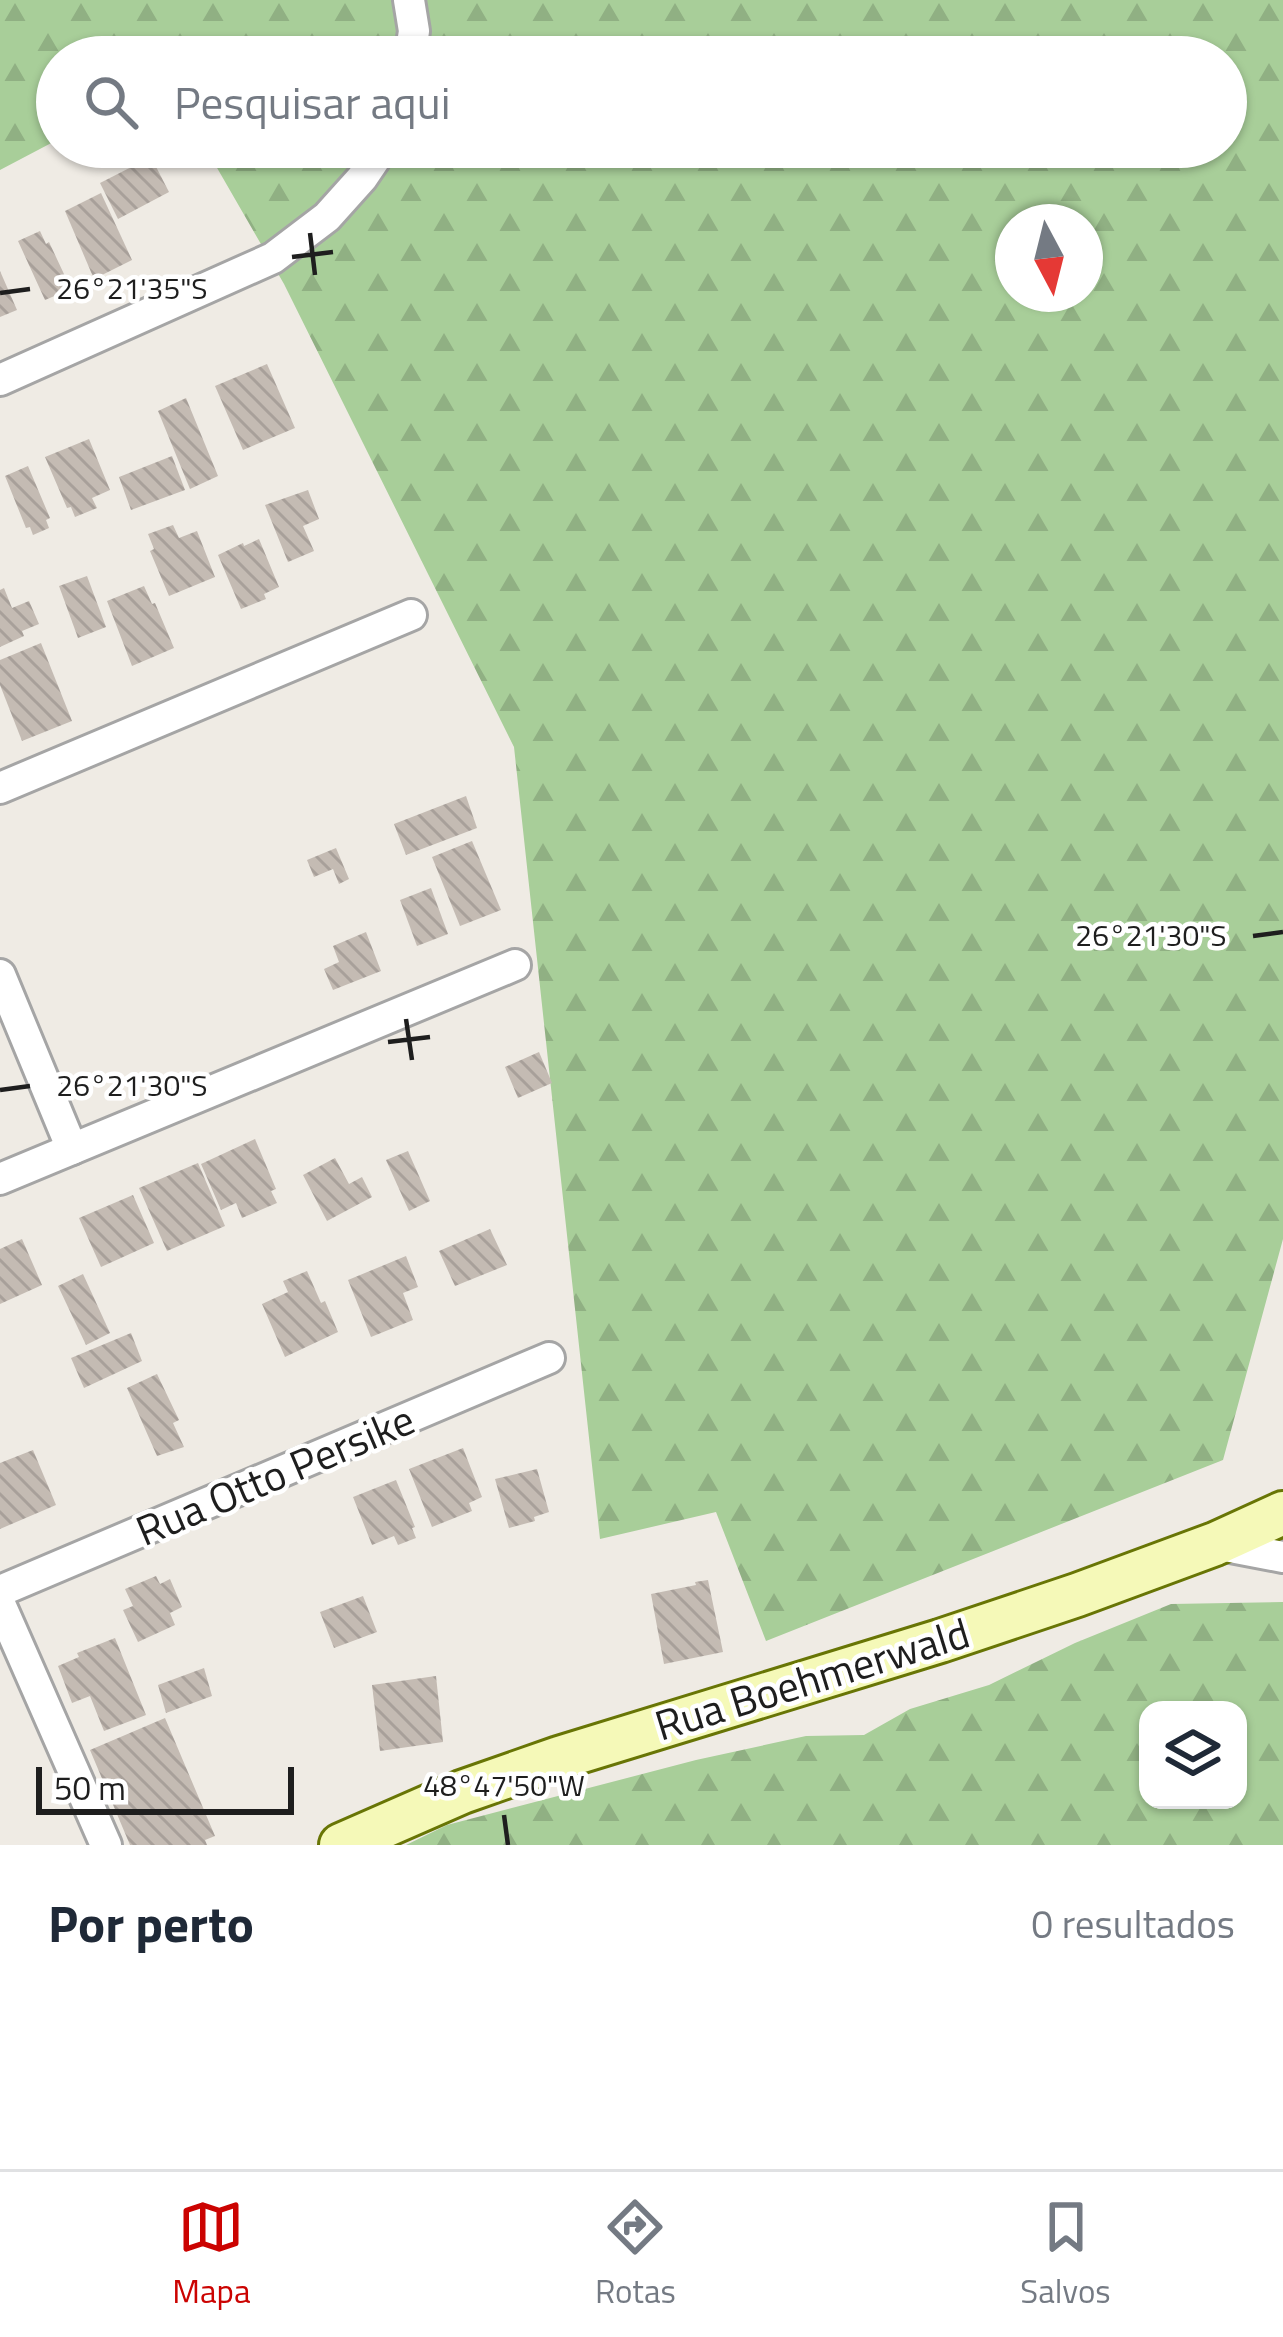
<!DOCTYPE html>
<html lang="pt">
<head>
<meta charset="utf-8">
<style>
  :root { --surface:#fff; --page:#f6f6f7; --text:#1f2937; --muted:#747a83; --line:#e0e1e3; --accent:#cb0301 }
  body { margin:0; font-family:"Titillium Web",sans-serif; background:var(--page); color:var(--text) }
  .controls { position:absolute; right:36px; bottom:36px; display:grid; overflow:hidden; border-radius:24px; box-shadow:0 3px 9px #0004 }
  .controls button { width:108px; height:108px; display:grid; place-items:center; padding:0; border:0; border-bottom:3px solid var(--line); background:var(--surface); color:var(--text); font:60px sans-serif }
  .compass { position:absolute; left:995px; top:204px; width:108px; height:108px; border-radius:50%; background:var(--surface); box-shadow:0 3px 9px #0004; rotate:173deg }
  .scale { position:absolute; left:36px; bottom:30px; width:258px; box-sizing:border-box; padding-left:12px; border:6px solid #1e1e1e; border-top:0; font-size:33px; line-height:42px; white-space:nowrap; color:#1e1e1e; -webkit-text-stroke:9px #fff; paint-order:stroke }
  .list { margin:0; padding:0; list-style:none }
  h2 { display:flex; justify-content:space-between; align-items:center; height:156px; margin:0; padding:0 48px; font-size:51px }
  h2 small { font-size:39px; font-weight:400; color:var(--muted) }
  .icon { flex:none; width:66px; height:66px; fill:none; stroke:currentColor; stroke-width:2; stroke-linecap:round; stroke-linejoin:round }
  .map { position:relative; flex:none; width:1283px; height:1845px; overflow:hidden }
  .search { position:absolute; background:var(--surface); box-shadow:0 3px 9px #0004; left:36px; right:36px; top:36px; height:132px; display:flex; align-items:center; gap:30px; box-sizing:border-box; padding:0 42px; border-radius:66px; color:var(--muted); font-size:45px }
  .sheet { height:324px; background:var(--surface) }
  nav { display:flex; justify-content:space-around; align-items:center; box-sizing:border-box; height:168px; border-top:3px solid var(--line); background:var(--surface); font-size:33px; color:var(--muted) }
  nav a { display:grid; justify-items:center; gap:6px }
  nav .on { color:var(--accent) }
  .map>svg:first-child { display:block }
  .forest { fill:url(#forest-firs); fill-rule:evenodd }
  .building { fill:url(#building-back-hatch) }
  .lines { fill:none; stroke-linecap:round; stroke-linejoin:round }
  .minor-casing { stroke:#a5a5a5; stroke-width:36 }
  .secondary-casing { stroke:#687505; stroke-width:48 }
  .minor { stroke:#fff; stroke-width:30 }
  .secondary { stroke:#f5f9b8; stroke-width:42 }
  .ticks { fill:none; stroke:#1e1e1e; stroke-width:4.5 }
  .labels { text-anchor:middle; stroke-width:9; stroke-linejoin:round; paint-order:stroke }
  .street-label { font-size:42px; fill:#1e1e1e; stroke:#fff }
  .ticks-label { font-size:30px; text-anchor:middle; fill:#1e1e1e; stroke:#fff; stroke-width:9; stroke-linejoin:round; paint-order:stroke }
</style>
</head>
<body>
<div class="map">
<svg width="1283" height="1845" viewBox="0 0 1283 1845">
  <defs>
    <pattern id="forest-firs" width="22" height="20" patternUnits="userSpaceOnUse" patternTransform="scale(3)"><rect width="22" height="20" fill="#a8ce99"/><path d="M5 1l3.5 6h-7zM16 11l3.5 6h-7z" fill="#90b083"/></pattern>
    <pattern id="building-back-hatch" width="6" height="6" patternUnits="userSpaceOnUse" patternTransform="scale(3)"><rect width="6" height="6" fill="#c4bbb3"/><path d="M-1 5l2 2M0 0l6 6M5-1l2 2" fill="none" stroke="#a8a09a"/></pattern>
  </defs>
  <rect width="100%" height="100%" fill="#efebe4"/>
  <!-- forest -->
  <g class="forest">
    <path d="M0,0h1283v1239l-60,221 -457,181 -50,-129 -116,27 -86,-792 -230,-463 -79,-137h1021v-90h-1169v83l-57,30zM1013,222h72v72h-72z"/>
    <path d="M1283,1602v243h-877l41,-20 249,-65 110,-24 58,-1 46,-26 79,-24 86,-42 96,-39zM1238,1710v90h-90v-90z"/>
  </g>
  <!-- building -->
  <g class="building">
    <polygon points="151,157 169,192 118,219 100,183"/>
    <polygon points="101,193 132,260 94,279 65,211"/>
    <polygon points="40,231 46,244 49,242 71,289 45,300 18,241"/>
    <polygon points="0,271 17,310 0,317"/>
    <polygon points="267,364 295,428 243,450 215,386"/>
    <polygon points="186,398 218,476 190,489 158,411"/>
    <polygon points="89,439 110,490 92,498 97,508 75,517 71,507 67,508 45,457"/>
    <polygon points="172,456 185,490 131,510 119,477"/>
    <polygon points="28,466 50,518 46,520 49,528 33,535 30,527 26,528 5,476"/>
    <polygon points="308,490 319,519 303,526 314,551 288,562 265,505"/>
    <polygon points="173,525 179,538 197,531 215,577 169,596 150,551 154,549 148,534"/>
    <polygon points="259,539 279,587 264,594 266,599 241,609 218,555 243,543 244,546"/>
    <polygon points="87,576 106,627 78,638 59,586"/>
    <polygon points="144,586 152,604 155,603 174,648 132,666 107,601"/>
    <polygon points="4,588 12,608 29,601 39,624 22,631 24,636 0,647 0,590"/>
    <polygon points="41,643 72,721 22,741 0,685 0,660"/>
    <polygon points="466,796 477,828 406,855 394,824"/>
    <polygon points="472,841 501,910 460,926 432,857"/>
    <polygon points="336,848 349,879 339,884 333,869 314,877 307,860"/>
    <polygon points="431,888 448,934 417,946 400,900"/>
    <polygon points="366,932 381,971 333,990 324,969 339,962 333,946"/>
    <polygon points="539,1052 552,1083 518,1098 505,1067"/>
    <polygon points="255,1139 276,1189 271,1191 277,1203 242,1218 236,1203 221,1210 201,1164"/>
    <polygon points="408,1151 430,1201 409,1211 386,1160"/>
    <polygon points="335,1158 349,1184 362,1177 372,1197 327,1221 303,1175"/>
    <polygon points="198,1163 225,1226 167,1251 139,1188"/>
    <polygon points="133,1195 154,1243 101,1267 79,1218"/>
    <polygon points="490,1229 507,1265 455,1286 439,1251"/>
    <polygon points="22,1239 42,1285 0,1304 0,1249"/>
    <polygon points="406,1256 418,1287 403,1293 413,1320 371,1337 348,1280"/>
    <polygon points="307,1271 321,1303 325,1301 338,1332 285,1357 262,1304 288,1292 283,1281"/>
    <polygon points="83,1274 110,1333 86,1345 58,1286"/>
    <polygon points="131,1333 142,1361 84,1388 71,1358"/>
    <polygon points="157,1374 179,1420 173,1423 184,1447 157,1456 127,1388"/>
    <polygon points="463,1448 482,1497 469,1503 472,1511 432,1527 409,1469"/>
    <polygon points="33,1450 56,1505 0,1529 0,1463"/>
    <polygon points="537,1469 549,1512 534,1517 535,1521 509,1528 495,1479"/>
    <polygon points="396,1480 415,1527 412,1528 416,1538 398,1545 394,1536 372,1545 353,1497"/>
    <polygon points="156,1576 160,1584 170,1579 182,1607 170,1613 175,1625 138,1642 123,1610 133,1606 125,1589"/>
    <polygon points="708,1580 723,1652 664,1664 651,1594 696,1585 695,1582"/>
    <polygon points="363,1596 377,1632 334,1648 320,1612"/>
    <polygon points="115,1638 146,1715 104,1731 90,1696 72,1703 58,1666 79,1657 77,1653"/>
    <polygon points="204,1668 212,1696 166,1713 158,1685"/>
    <polygon points="436,1676 443,1742 380,1751 372,1685"/>
    <polygon points="165,1718 215,1836 205,1840 207,1845 130,1845 90,1750"/>
  </g>
  <g class="lines">
    <!-- minor casing -->
    <g class="minor-casing">
      <g id="minor">
        <polyline points="409,0 414,31 410,57"/>
        <polyline points="0,380 273,258 327,217 362,178 383,147"/>
        <polyline points="0,788 411,615"/>
        <polyline points="0,975 72,1149"/>
        <polyline points="0,1179 515,965"/>
        <polyline points="1215,1544 1283,1557"/>
        <polyline points="0,1591 549,1358"/>
        <polyline points="0,1604 106,1845"/>
      </g>
    </g>
    <!-- secondary casing -->
    <g class="secondary-casing">
      <polyline id="secondary" points="341,1845 462,1792 559,1758 940,1641 1077,1595 1215,1544 1283,1513"/>
    </g>
    <!-- minor -->
    <use href="#minor" class="minor"/>
    <!-- secondary -->
    <use href="#secondary" class="secondary"/>
  </g>
  <!-- ticks -->
  <path class="ticks" d="M310,233l5,42M292,257l41,-5M0,293l30,-4M1253,936l30,-4M406,1019l6,41M388,1042l42,-5M0,1090l30,-4M504,1815l4,30"/>
  <g class="labels">
    <!-- street labels -->
    <g class="street-label">
      <text transform="translate(275 1475) rotate(-23)" y="15">Rua Otto Persike</text>
      <text transform="translate(812 1679) rotate(-17)" y="15">Rua Boehmerwald</text>
    </g>
  </g>
  <g class="ticks-label">
    <text x="132" y="299">26°21'35"S</text>
    <text x="1151" y="946">26°21'30"S</text>
    <text x="132" y="1096">26°21'30"S</text>
    <text x="504" y="1796">48°47'50"W</text>
  </g>
</svg>
<div class="controls">
<button><svg class="icon" aria-label="layers" viewBox="0 0 24 24"><path d="M12 4l9 5-9 5-9-5zM3 14l9 5 9-5"/></svg></button>
</div>
<svg class="compass" viewBox="-18 -18 36 36"><path d="M0-13l5 13h-10z" fill="#e53935"/><path d="M0 13l5-13h-10z" fill="#747a83"/></svg>
<div class="scale">50 m</div>
<div class="search"><svg class="icon" aria-label="search" viewBox="0 0 24 24"><circle cx="10" cy="10" r="6"/><path d="M15 15l6 6"/></svg>Pesquisar aqui</div>
</div>
<section class="sheet">
<h2>Por perto<small>0 resultados</small></h2>
<ul class="list">
</ul>
</section>
<nav>
<a class="on"><svg class="icon" aria-label="map" viewBox="0 0 24 24"><path d="M3 6l6-2 6 2 6-2v14l-6 2-6-2-6 2zM9 4v14M15 6v14"/></svg>Mapa</a>
<a><svg class="icon" aria-label="directions" viewBox="0 0 24 24"><path d="M12 3l9 9-9 9-9-9zM9 14v-3h6M13 9l2 2-2 2"/></svg>Rotas</a>
<a><svg class="icon" aria-label="saved" viewBox="0 0 24 24"><path d="M7 4h10v16l-5-4-5 4z"/></svg>Salvos</a>
</nav>
</body>
</html>
